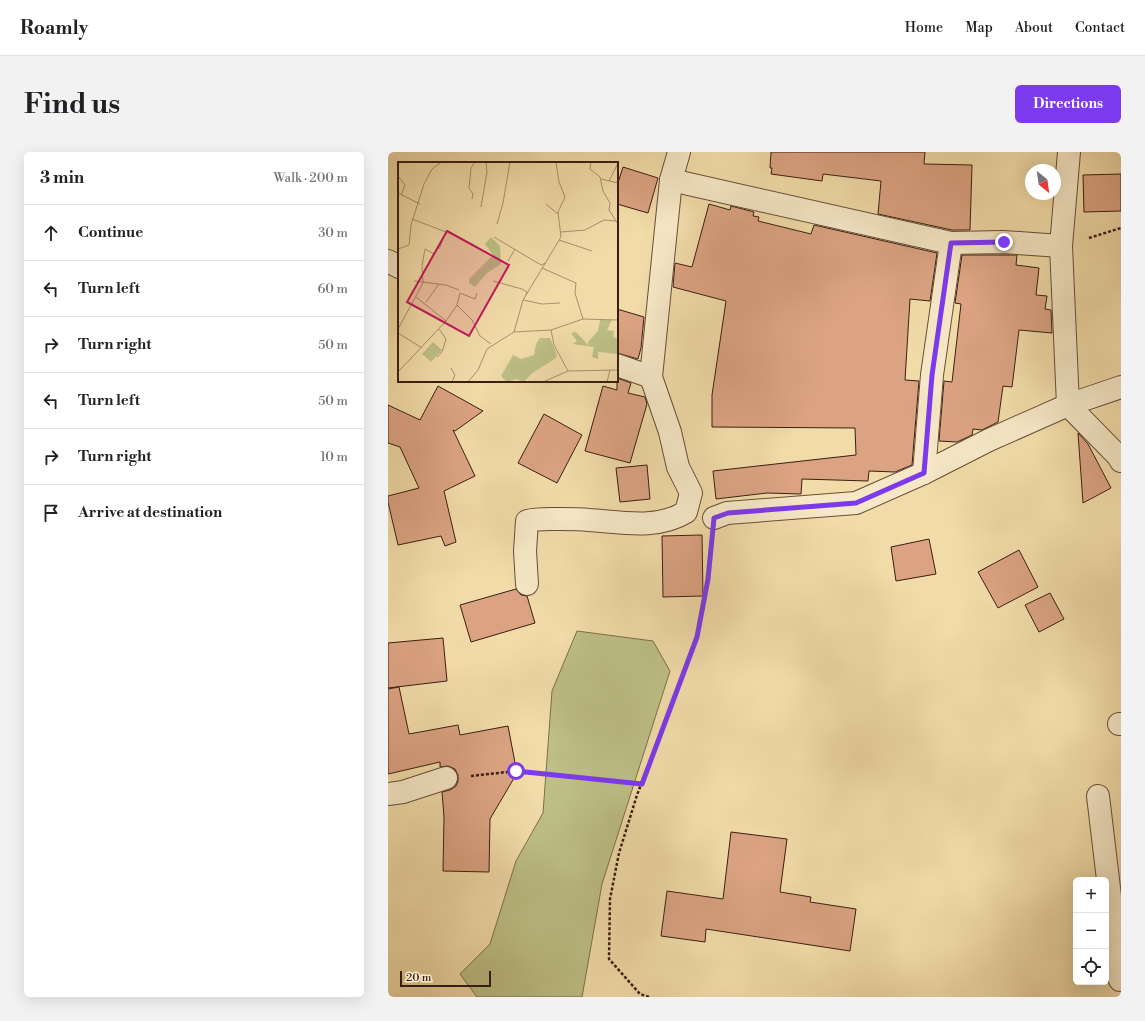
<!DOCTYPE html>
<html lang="en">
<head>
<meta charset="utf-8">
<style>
  :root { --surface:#fff; --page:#f2f2f2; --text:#202124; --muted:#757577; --line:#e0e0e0; --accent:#7c3aed }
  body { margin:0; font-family:"Libre Bodoni",serif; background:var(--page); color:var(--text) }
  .controls { position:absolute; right:12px; bottom:12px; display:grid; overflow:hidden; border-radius:6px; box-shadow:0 4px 16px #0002 }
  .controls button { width:36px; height:36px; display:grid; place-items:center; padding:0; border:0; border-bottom:1px solid var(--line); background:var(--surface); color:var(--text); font:20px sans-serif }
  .compass { position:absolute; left:637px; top:12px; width:36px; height:36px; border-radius:50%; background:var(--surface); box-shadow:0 4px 16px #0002; rotate:151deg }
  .scale { position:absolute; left:12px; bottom:10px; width:91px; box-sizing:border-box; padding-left:4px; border:2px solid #3a1e13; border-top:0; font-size:11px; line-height:14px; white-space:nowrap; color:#3a1e13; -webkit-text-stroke:3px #f6e8c7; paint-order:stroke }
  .stop { position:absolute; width:12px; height:12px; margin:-9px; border:3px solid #7c3aed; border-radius:50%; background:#fff }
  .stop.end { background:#7c3aed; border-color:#fff; box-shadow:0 1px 4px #0008 }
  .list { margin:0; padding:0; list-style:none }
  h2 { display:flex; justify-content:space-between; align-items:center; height:52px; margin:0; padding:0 16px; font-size:17px }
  h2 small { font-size:13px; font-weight:400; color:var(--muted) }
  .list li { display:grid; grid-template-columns:26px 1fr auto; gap:12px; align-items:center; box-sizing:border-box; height:56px; padding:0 16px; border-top:1px solid var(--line) }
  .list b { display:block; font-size:15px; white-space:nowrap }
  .list em { font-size:13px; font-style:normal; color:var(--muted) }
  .icon { flex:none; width:22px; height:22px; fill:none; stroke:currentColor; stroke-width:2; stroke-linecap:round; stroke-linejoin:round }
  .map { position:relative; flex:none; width:733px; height:845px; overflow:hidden; border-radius:6px }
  header { display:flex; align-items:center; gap:24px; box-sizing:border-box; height:56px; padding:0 20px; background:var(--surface); border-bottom:1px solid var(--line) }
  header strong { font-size:19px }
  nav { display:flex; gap:22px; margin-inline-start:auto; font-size:14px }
  .intro { display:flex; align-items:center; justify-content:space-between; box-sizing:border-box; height:96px; padding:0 24px }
  h1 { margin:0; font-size:28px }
  .button { padding:10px 18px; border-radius:6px; background:var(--accent); color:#fff; font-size:14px; font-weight:700 }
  main { display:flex; gap:24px; padding:0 24px }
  aside { flex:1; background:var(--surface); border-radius:6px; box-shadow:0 4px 16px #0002 }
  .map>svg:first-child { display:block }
  .green { fill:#bdbf86; stroke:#7c6e4c }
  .building { fill:#dba382; stroke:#3a1e13 }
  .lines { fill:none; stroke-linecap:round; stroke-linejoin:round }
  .minor-casing { stroke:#684e38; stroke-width:24 }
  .path { stroke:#3a1e13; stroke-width:2.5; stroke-dasharray:3 2; stroke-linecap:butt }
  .minor { stroke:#f6e8c7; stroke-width:22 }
  .route { stroke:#7c3aed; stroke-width:5 }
  .inset-road { fill:none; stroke:#a8906d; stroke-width:1 }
  .view { fill:#c2185b; fill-opacity:0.15; stroke:#c2185b; stroke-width:2 }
  .inset-edge { fill:none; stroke:#3a1e13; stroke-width:2 }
</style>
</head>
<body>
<header>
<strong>Roamly</strong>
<nav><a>Home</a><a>Map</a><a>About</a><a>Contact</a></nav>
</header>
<div class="intro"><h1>Find us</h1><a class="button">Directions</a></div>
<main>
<aside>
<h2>3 min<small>Walk · 200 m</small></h2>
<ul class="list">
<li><svg class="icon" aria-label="ahead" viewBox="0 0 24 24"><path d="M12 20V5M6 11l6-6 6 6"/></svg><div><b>Continue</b></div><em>30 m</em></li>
<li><svg class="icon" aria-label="left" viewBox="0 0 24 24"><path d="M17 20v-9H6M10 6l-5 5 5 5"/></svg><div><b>Turn left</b></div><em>60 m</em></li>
<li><svg class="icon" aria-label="right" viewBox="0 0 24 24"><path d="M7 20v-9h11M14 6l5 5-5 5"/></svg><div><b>Turn right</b></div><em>50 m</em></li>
<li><svg class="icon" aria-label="left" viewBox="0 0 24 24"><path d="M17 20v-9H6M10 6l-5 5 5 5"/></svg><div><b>Turn left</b></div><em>50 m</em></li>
<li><svg class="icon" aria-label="right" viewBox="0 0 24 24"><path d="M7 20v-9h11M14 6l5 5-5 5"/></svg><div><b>Turn right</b></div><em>10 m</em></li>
<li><svg class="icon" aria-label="arrive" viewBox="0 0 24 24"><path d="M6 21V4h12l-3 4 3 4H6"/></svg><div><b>Arrive at destination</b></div></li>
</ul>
</aside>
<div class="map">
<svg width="733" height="845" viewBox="0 0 733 845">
  <rect width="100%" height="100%" fill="#f1dca9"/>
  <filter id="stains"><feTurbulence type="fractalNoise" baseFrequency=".005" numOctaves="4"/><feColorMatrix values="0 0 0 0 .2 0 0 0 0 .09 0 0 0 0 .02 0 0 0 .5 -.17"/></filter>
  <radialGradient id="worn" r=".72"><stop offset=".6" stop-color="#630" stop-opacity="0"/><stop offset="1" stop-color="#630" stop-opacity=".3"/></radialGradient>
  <!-- green -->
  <polygon class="green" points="189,479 265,489 282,519 214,732 194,845 89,845 72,822 102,792 128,709 155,661 164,539"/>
  <!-- building -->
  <g class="building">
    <polygon points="383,0 537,0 536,12 584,13 582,78 564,78 490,62 493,29 435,22 434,29 383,22 384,16 382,16"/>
    <polygon points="235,15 270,26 260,61 229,52 229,34"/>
    <polygon points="733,22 733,59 696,60 695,23"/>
    <polygon points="321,52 342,58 343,54 366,60 365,64 371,65 370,69 423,82 426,73 549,101 542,149 522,147 517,228 531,229 524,313 507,320 481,319 480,329 414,327 413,342 379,341 328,347 325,319 468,303 467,276 324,275 324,243 338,149 285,135 287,111 304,115"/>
    <polygon points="574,103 629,103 628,113 651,116 648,143 659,144 657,157 663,158 664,181 631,178 624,235 615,234 610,270 594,278 585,277 584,283 569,290 551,289 556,229 564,230 573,152 567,151"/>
    <polygon points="229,157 256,165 253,196 250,207 229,201"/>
    <polygon points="229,226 243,231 240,241 257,245 259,252 242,311 197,299 215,234 229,238"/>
    <polygon points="50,234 95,259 67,279 65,278 87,324 56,339 68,390 57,394 53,384 10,393 0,350 0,344 31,336 12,295 0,291 0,253 32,268"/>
    <polygon points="156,262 194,283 169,331 130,311"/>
    <polygon points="690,281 700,292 723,336 695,351"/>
    <polygon points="259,313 262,347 232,350 228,316"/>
    <polygon points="314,383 315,444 275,445 274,384"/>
    <polygon points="541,387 548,422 508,429 503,395"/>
    <polygon points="631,398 650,435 610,456 590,420"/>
    <polygon points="128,437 133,443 139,444 147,471 83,490 72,453"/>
    <polygon points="662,441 676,467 651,480 637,453"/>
    <polygon points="55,486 59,529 0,536 0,491"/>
    <polygon points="11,535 21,582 70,573 72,583 120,574 129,621 102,667 101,720 55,719 56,665 54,640 62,638 68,634 70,629 70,623 67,617 60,614 52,615 52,610 0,622 0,537"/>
    <polygon points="343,680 399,687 392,740 423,745 422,750 468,757 462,799 318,777 317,790 273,784 279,739 335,747"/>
  </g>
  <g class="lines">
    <!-- minor casing -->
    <g class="minor-casing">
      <g id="minor">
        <polyline points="681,0 673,94 680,253 730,304 733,309"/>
        <polyline points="283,28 563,91 615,90 673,94"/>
        <polyline points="0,109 11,115"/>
        <polyline points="229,213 263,225"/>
        <polyline points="536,321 544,223 563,91"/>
        <polyline points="326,366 339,361 468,351 536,321 601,288 680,253 733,235"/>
        <path d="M139,432l-2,-33 2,-30c11,-3 22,-2 34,-2 9,0 19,0 28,1 32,2 68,10 97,-8l5,-19 -13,-26 -8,-35 -19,-55 20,-197 8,-28"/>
        <polyline points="731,572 733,572"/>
        <polyline points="0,642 15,640 58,626"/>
        <polyline points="710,644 732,828 733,827"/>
      </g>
    </g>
    <!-- path -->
    <g class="path">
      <polyline points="701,86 733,76"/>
      <polyline points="83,624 128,619 254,632"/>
      <polyline points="261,845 252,842 221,807 222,747 231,701 249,643 309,485 320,427 324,392"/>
    </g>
    <!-- minor -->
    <use href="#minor" class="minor"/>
  </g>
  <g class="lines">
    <!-- route -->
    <polyline class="route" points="128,619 254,632 309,485 320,427 326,366 340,361 468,351 536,321 544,223 563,91 616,90"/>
  </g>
  <!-- overview -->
  <g transform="translate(10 10)">
    <rect width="220" height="220" fill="#f1dca9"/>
    <path d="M93,75l9,9 1,18 -14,9 -12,14 -6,-4v-4l24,-24 -8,-11zM202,158h12l-5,10 7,1 -1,6 5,2v15l-20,-2v7l-6,-2 2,-10 -21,-3 4,-3 -6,-8 5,-1 13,14 -1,-4 10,-11zM142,176h10l7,17 -1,3 -25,16 -7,8 -8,-3 -9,3 -6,-6 12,-21 8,4 13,-4 2,-11zM35,180l9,8 -11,12 -9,-8z" fill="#bdbf86"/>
    <path class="inset-road" d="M193,0l-1,7 10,8 3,14 7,12 -1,7 9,14M0,14l7,9 -4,10M203,17l17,4M211,19l9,-18M0,31l22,11M74,37l1,-5 -4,-6 2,-20 4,-6M148,42l12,10M83,45l6,-35 -1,-10M14,57l34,13 -7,17M99,62l6,-21 7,-41M163,70l24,-2 19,-10 12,1M96,75l47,28 5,-2M161,78l33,11M0,87l11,-4 2,-20 13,-41 8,-15 9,-7M110,99l7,-12M144,106l34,15 -1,10 8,26M16,119l32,4 13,5M95,119l29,8 5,3 -1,3M18,135l30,24M125,138l19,4 18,-1M28,140l13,-18M59,143l15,15 8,16 11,8M0,167l25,-46 -1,-17 3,-17 9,5M153,168l3,15 14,26M116,170l37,-2 32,-11 35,1M0,171l24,15M39,195l5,-5 4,-13 -7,-10M53,206l4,7 -3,7M0,210l48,-51 11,-16 3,-12 15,6 2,-6M70,220l10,-12 9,-21 27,-17 9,-32 38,-63 -3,-25 7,-15 -6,-15 -3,-20M145,220l25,-11 50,-1M209,220l3,-12"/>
    <path class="view" d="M49,69l62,34 -40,71 -62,-34z"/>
    <rect width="220" height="220" class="inset-edge"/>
  </g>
  <rect width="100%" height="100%" filter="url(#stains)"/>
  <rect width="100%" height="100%" fill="url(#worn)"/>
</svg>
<div class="controls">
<button>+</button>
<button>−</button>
<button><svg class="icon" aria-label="locate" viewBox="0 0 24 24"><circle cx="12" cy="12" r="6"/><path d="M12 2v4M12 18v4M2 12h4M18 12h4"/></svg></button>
</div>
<svg class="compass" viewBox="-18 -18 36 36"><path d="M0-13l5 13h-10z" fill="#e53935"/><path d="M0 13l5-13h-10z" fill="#757577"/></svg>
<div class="scale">20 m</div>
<div class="stop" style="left:128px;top:619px"></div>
<div class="stop end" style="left:616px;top:90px"></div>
</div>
</main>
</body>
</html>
